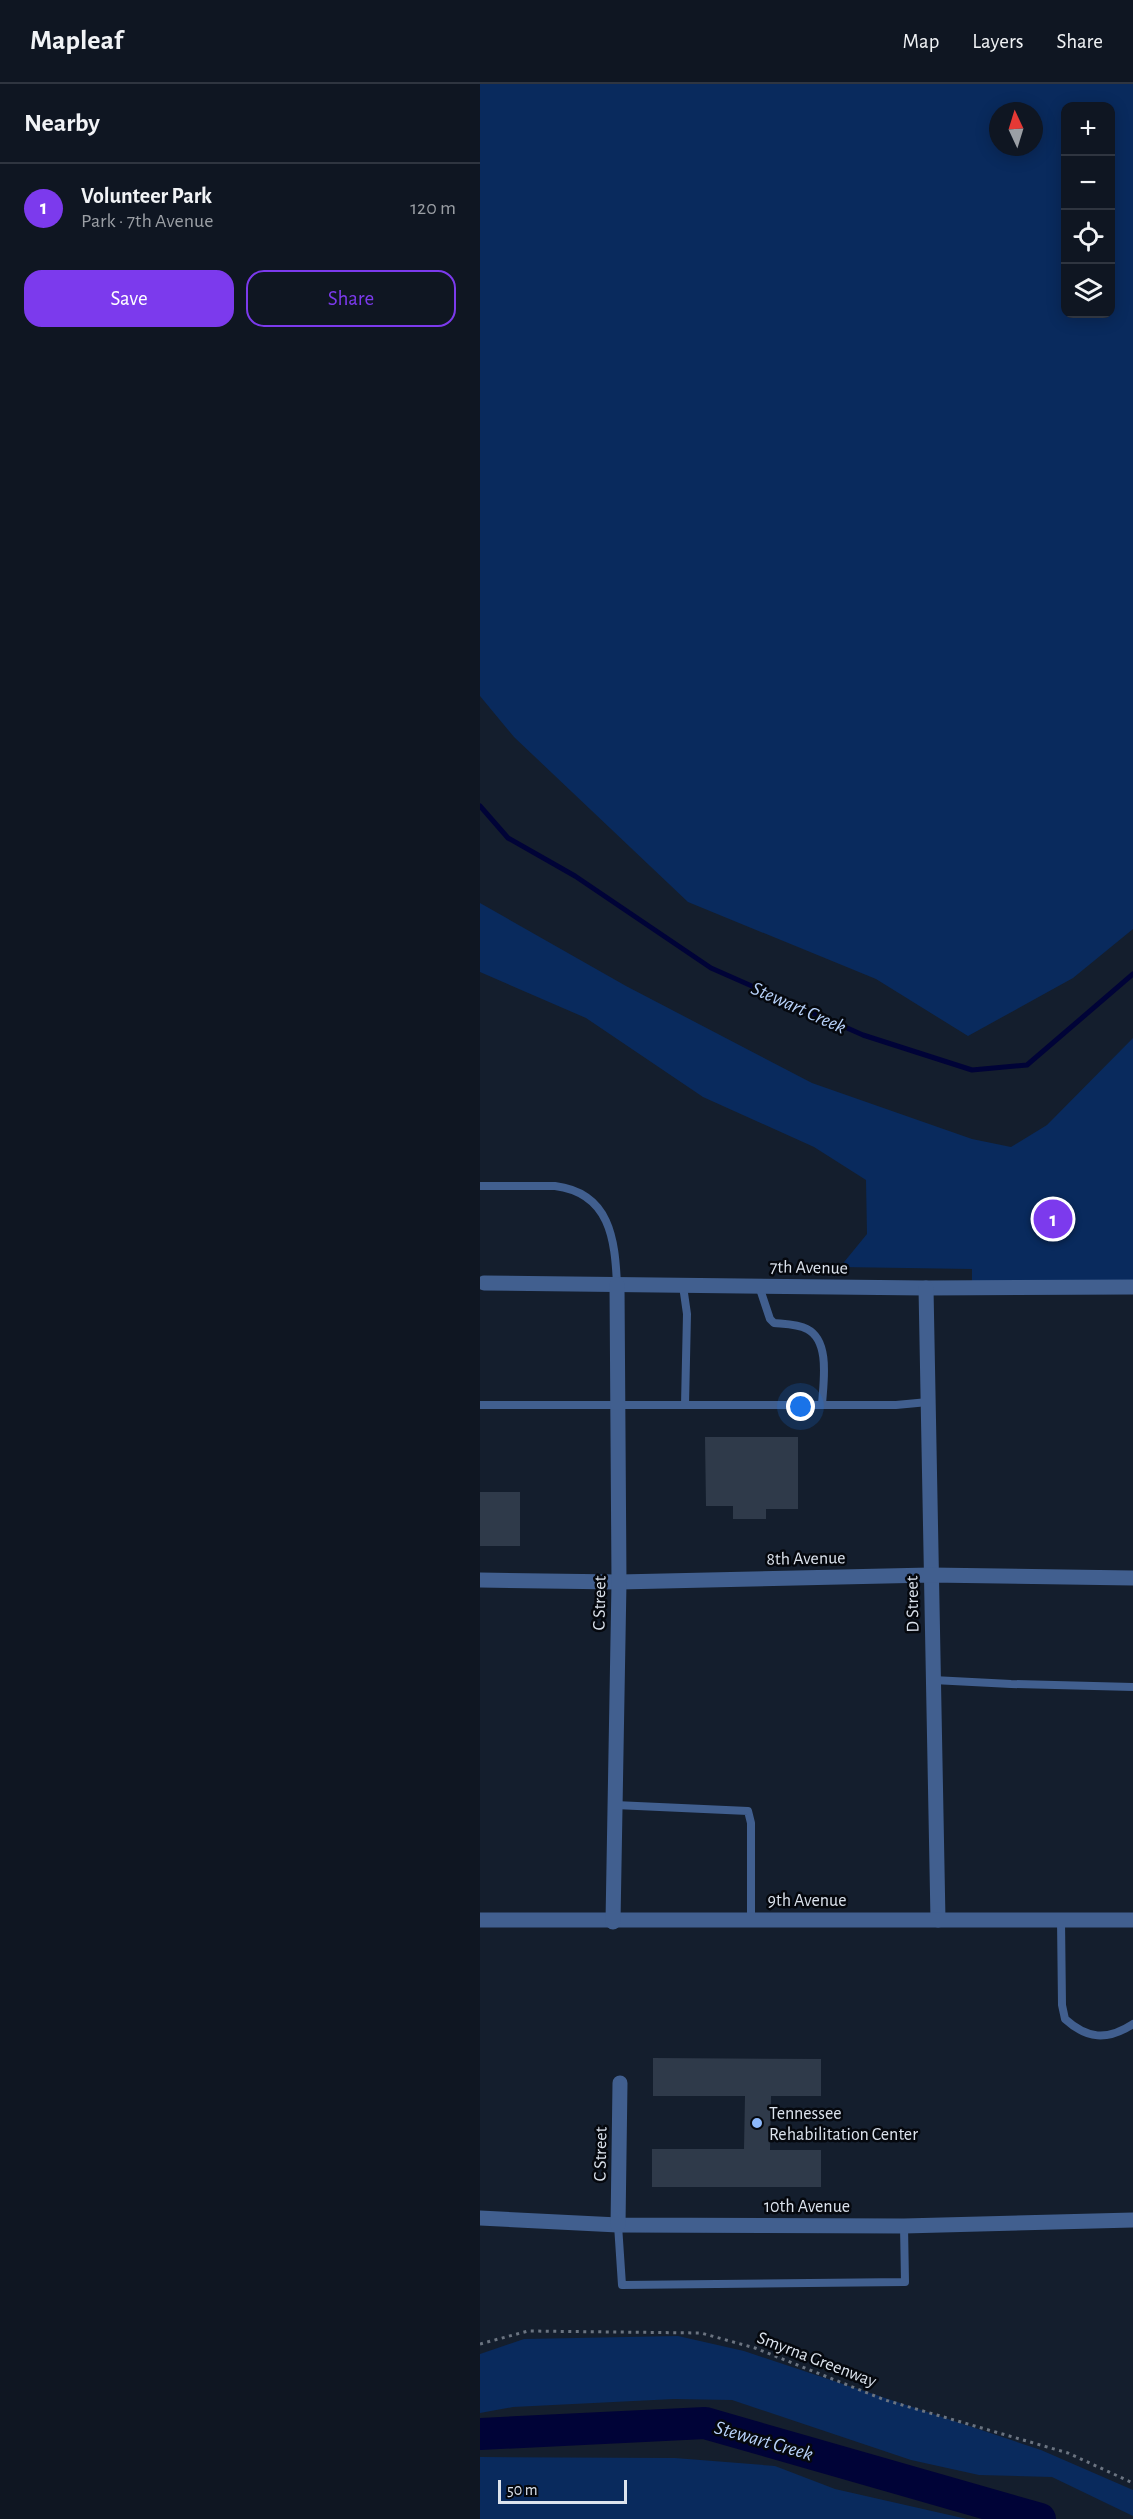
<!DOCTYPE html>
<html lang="en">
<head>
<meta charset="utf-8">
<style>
  :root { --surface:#0f1622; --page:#1d232f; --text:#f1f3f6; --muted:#9b9fa5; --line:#2f3540; --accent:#7c3aed }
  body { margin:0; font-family:"Alegreya Sans",sans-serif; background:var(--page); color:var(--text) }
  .controls { position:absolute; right:18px; top:18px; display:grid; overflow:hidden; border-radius:12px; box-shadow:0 3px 15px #0003 }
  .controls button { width:54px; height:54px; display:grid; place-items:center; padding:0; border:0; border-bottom:2px solid var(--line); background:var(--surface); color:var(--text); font:30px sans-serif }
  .compass { position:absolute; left:509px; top:18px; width:54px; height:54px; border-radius:50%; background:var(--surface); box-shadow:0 3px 15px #0003; rotate:356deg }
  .scale { position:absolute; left:18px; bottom:15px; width:129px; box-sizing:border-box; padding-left:6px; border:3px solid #dce3ed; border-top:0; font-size:16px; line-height:21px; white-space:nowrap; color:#dce3ed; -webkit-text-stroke:4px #05080e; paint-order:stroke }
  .you { position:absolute; left:321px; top:1323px; width:21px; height:21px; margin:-15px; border:4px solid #fff; border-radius:50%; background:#1a73e8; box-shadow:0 0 0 9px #1a73e833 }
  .badge { display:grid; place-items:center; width:39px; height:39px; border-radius:50%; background:var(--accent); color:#fff; font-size:20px; font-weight:700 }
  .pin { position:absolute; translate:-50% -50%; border:3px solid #fff; box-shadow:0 2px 6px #0006 }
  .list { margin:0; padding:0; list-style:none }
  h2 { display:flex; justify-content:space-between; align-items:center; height:78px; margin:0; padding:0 24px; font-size:26px }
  h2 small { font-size:20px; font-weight:400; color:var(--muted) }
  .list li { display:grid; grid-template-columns:39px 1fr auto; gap:18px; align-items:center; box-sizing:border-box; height:90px; padding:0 24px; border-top:2px solid var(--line) }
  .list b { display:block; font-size:22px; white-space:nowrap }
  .list p { margin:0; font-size:20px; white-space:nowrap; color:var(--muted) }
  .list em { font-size:20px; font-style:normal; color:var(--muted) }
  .actions { display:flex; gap:12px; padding:18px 24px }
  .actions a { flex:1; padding:14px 0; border:2px solid var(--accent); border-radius:18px; text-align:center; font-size:21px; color:var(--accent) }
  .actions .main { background:var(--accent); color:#fff }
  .icon { flex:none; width:33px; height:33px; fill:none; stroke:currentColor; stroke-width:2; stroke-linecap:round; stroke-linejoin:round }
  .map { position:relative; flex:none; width:653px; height:2435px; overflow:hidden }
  header { display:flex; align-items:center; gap:36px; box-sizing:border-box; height:84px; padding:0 30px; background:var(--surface); border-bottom:2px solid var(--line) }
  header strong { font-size:28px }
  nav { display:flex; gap:33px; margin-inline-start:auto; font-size:21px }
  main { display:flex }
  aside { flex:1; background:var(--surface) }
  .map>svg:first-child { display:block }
  .green { fill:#092a5d; fill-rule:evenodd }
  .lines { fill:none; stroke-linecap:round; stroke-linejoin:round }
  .stream { stroke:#000337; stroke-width:5 }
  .river { stroke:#000337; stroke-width:32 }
  .building { fill:#2f3a4a }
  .path { stroke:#6b7481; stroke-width:3; stroke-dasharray:3 4.5; stroke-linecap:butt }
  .service { stroke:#415f8f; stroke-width:8 }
  .minor { stroke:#415f8f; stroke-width:15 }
  .poi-dot { fill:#8db9fc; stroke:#05080e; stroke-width:2 }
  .labels { text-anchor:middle; stroke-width:5; stroke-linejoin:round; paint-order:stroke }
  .street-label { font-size:18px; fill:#dce3ed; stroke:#05080e }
  .poi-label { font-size:18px; fill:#dce3ed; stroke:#05080e; text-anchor:start }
  .water-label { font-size:20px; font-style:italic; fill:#b8d2fa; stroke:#05080e }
</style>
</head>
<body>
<header>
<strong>Mapleaf</strong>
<nav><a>Map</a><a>Layers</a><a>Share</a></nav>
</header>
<main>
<aside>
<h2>Nearby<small></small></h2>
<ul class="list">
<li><span class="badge">1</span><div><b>Volunteer Park</b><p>Park · 7th Avenue</p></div><em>120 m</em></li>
</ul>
<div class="actions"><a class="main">Save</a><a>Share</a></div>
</aside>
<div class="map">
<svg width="653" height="2435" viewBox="0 0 653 2435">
  <rect width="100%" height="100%" fill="#141e2d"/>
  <!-- green -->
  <g class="green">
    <path d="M0,0h653v845l-60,49 -105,58 -92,-57 -188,-77 -174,-165 -34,-41zM630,22v208h-44v-208zM518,27h36v36h-36z"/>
    <polygon points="0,819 146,902 332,999 492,1055 531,1063 567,1041 653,954 653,1208 492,1209 492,1185 360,1183 387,1150 386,1096 334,1063 223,1013 106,934 0,888"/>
    <polygon points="198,2252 264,2267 561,2366 653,2406 653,2432 572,2393 499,2391 431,2376 252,2316 194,2315 33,2323 0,2329 0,2270 44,2255"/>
    <polygon points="0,2373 195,2374 295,2382 355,2405 487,2435 0,2435"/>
  </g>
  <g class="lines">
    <!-- stream -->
    <polyline class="stream" points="0,722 28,754 95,792 231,884 383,951 492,986 547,981 653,890"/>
    <!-- river -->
    <polyline class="river" points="0,2350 225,2339 560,2435"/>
  </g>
  <!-- building -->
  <g class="building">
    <polygon points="225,1353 318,1353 318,1425 286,1425 286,1435 253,1435 253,1422 226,1422"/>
    <rect x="0" y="1408" width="40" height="54"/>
    <polygon points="173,1974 341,1975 341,2012 291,2012 290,2066 341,2066 341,2103 172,2103 172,2065 264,2065 265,2012 173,2012"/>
  </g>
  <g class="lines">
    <!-- path -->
    <polyline class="path" points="0,2260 48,2247 221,2249 275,2264 405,2316 588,2369 653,2399"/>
    <!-- service -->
    <g class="service">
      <path d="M0,1102h75c55,7 60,53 62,99"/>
      <polyline points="203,1202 207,1230 205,1321"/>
      <path d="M279,1202l11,33 4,4c10,1 24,1 33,6 24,12 16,55 15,76"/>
      <polyline points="0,1321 416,1321 448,1318"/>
      <polyline points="453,1596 531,1600 653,1603"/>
      <polyline points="135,1721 268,1727 271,1739 271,1835"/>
      <path d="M581,1836l1,85 3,14c22,20 42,22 68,5"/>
      <polyline points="138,2141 142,2201 425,2198 424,2142"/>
    </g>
    <!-- minor -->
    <g class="minor">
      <polyline points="4,1199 446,1204 653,1203"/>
      <polyline points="446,1204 458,1836"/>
      <polyline points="0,1496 139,1498 450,1491 653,1494"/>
      <polyline points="0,1836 653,1836"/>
      <polyline points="133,1838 139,1498 137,1201"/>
      <polyline points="0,2134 138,2141 424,2142 653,2136"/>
      <polyline points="138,2141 140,1999"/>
    </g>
  </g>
  <!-- markers -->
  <circle class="poi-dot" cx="277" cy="2039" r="6"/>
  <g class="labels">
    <!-- street labels -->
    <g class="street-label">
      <text transform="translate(329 1183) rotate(1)" y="6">7th Avenue</text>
      <text transform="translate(326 1474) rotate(-1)" y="6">8th Avenue</text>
      <text transform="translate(119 1519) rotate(-89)" y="6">C Street</text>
      <text transform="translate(432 1520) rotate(-91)" y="6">D Street</text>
      <text x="327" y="1822">9th Avenue</text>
      <text transform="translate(120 2070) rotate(-89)" y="6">C Street</text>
      <text x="327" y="2128">10th Avenue</text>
      <text transform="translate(337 2275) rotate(21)" y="6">Smyrna Greenway</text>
    </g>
    <!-- poi labels -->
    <g class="poi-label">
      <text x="289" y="2035">Tennessee<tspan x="289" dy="21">Rehabilitation Center</tspan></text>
    </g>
    <!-- water labels -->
    <g class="water-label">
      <text transform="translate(319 923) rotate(24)" y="7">Stewart Creek</text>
      <text transform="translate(284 2356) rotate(16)" y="7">Stewart Creek</text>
    </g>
  </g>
</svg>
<div class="controls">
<button>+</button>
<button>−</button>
<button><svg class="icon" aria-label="locate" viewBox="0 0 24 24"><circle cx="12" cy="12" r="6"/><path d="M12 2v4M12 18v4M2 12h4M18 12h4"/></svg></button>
<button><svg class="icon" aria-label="layers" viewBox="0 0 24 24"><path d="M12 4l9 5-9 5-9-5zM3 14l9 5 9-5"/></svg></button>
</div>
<svg class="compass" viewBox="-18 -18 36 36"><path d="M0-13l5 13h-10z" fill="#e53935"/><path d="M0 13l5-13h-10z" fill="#9b9fa5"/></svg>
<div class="scale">50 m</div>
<div class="you"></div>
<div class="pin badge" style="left:573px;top:1135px">1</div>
</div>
</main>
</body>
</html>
